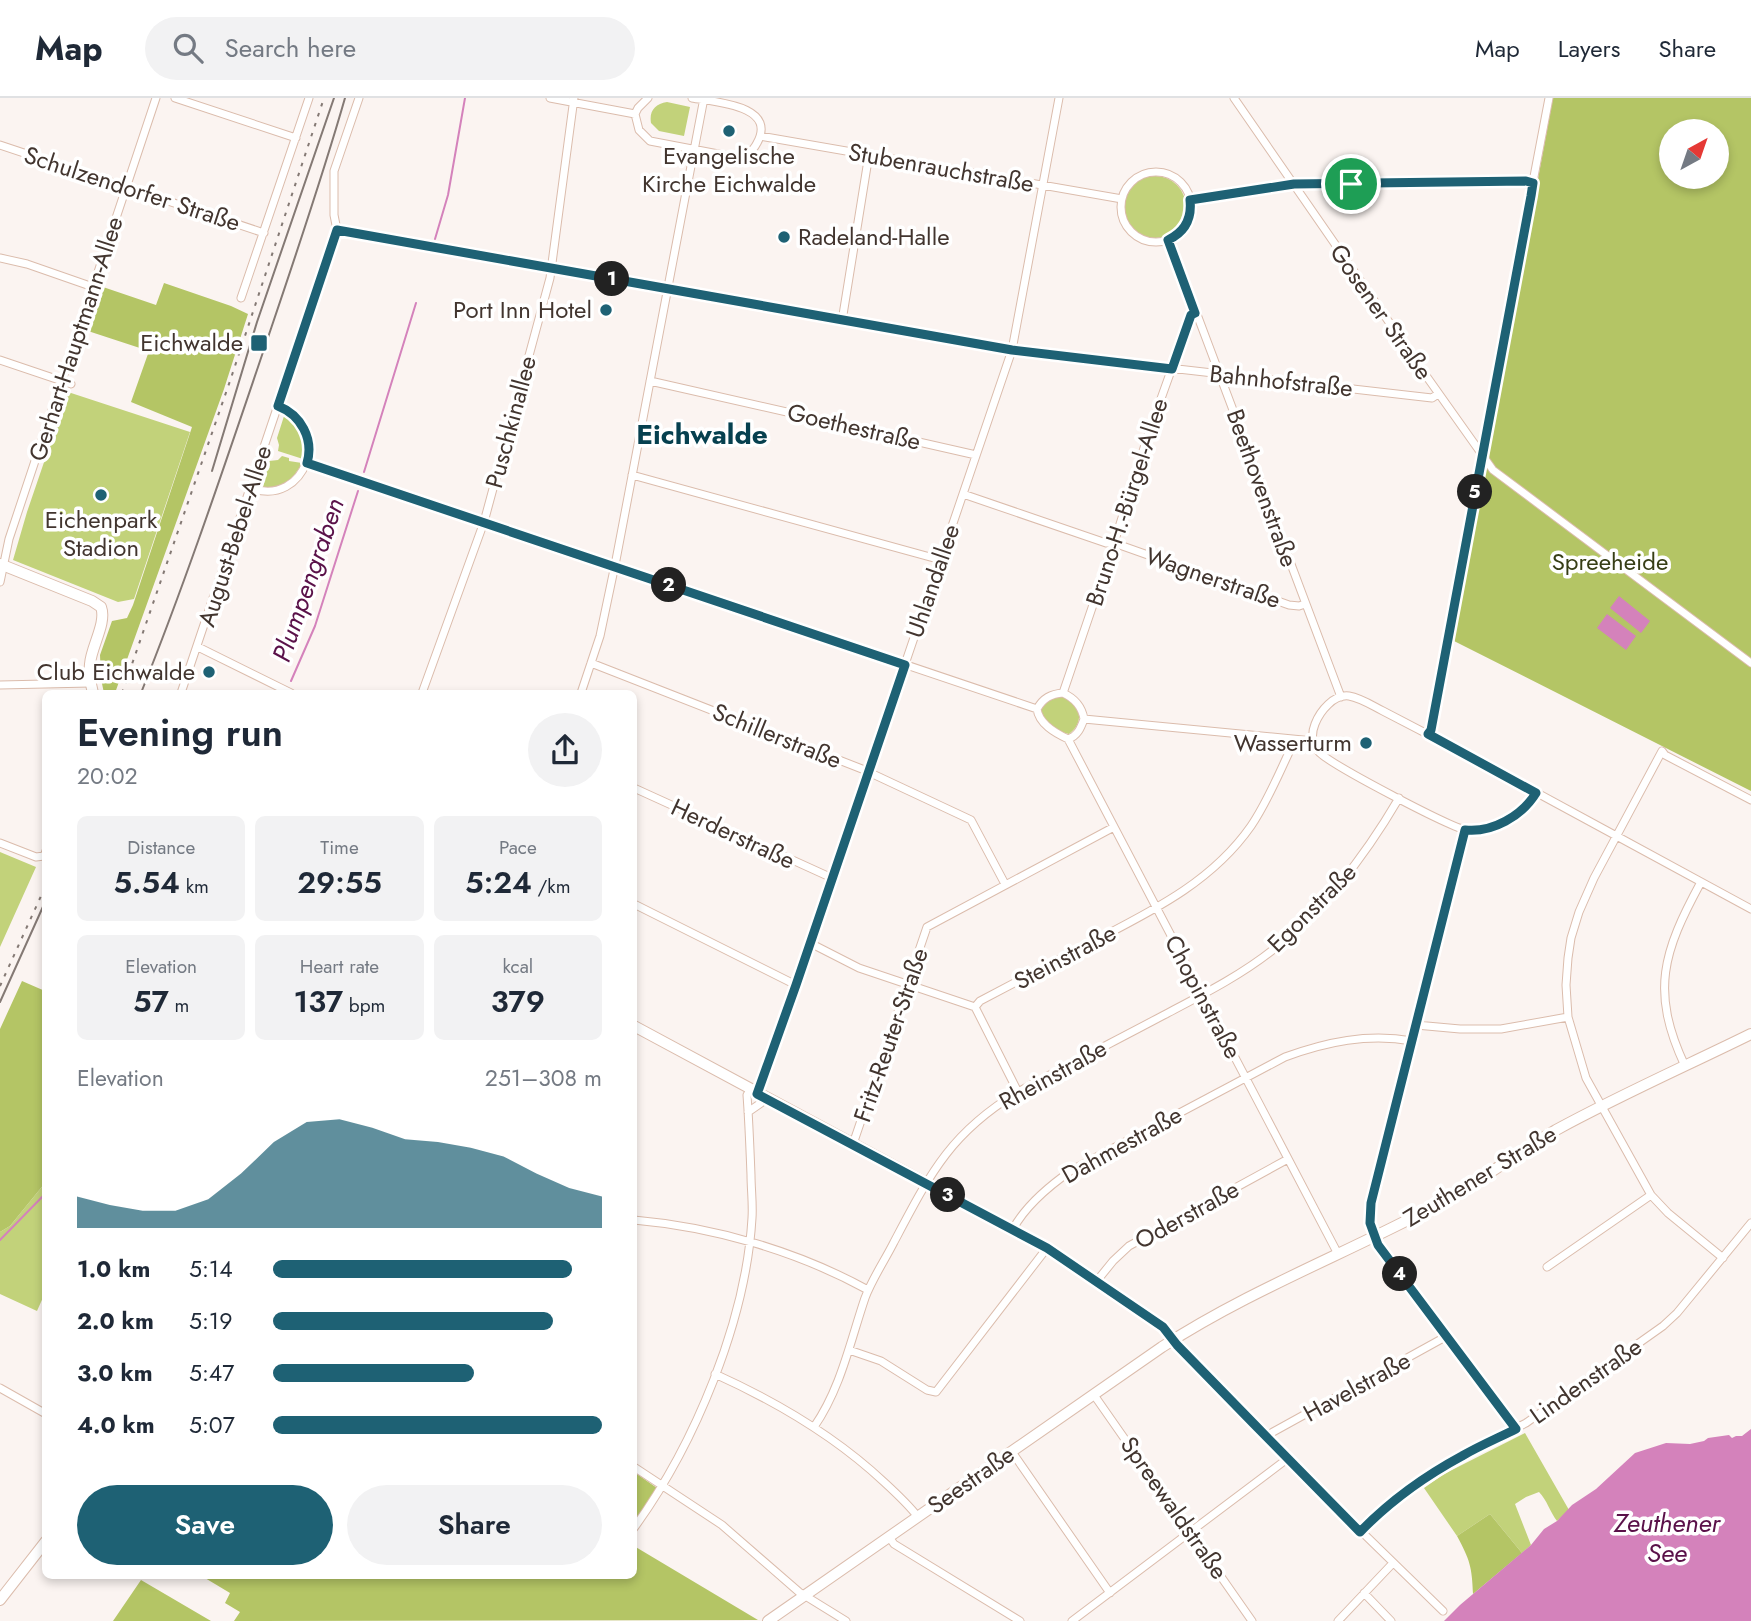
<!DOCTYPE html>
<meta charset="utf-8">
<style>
body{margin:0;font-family:Jost,sans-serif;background:#f2f2f3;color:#1f2937;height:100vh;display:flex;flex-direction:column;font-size:26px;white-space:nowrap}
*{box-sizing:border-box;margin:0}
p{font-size:23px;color:#747a83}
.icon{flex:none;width:38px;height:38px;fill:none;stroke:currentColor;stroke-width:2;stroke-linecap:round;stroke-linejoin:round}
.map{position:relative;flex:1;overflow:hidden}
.panel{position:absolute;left:42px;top:592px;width:595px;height:889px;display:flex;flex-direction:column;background:#fff;border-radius:10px;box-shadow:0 4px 10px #0003}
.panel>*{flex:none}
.needle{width:46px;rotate:40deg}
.fabs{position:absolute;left:1659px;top:21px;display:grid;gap:14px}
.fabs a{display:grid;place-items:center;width:70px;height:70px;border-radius:50%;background:#fff;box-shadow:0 4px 10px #0003;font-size:35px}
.pin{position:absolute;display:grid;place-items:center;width:60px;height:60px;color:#fff;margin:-30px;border:4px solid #fff;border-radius:50%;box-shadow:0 2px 7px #0007}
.km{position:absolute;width:35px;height:35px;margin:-18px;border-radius:50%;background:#222;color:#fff;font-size:19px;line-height:35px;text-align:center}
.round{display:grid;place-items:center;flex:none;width:74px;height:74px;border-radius:37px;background:#f2f2f3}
.overview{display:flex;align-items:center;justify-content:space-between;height:119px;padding:0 35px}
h1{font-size:38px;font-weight:600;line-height:52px}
.stats{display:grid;grid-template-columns:repeat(3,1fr);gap:10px;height:119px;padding:7px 35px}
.stats div{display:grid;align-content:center;border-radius:10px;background:#f2f2f3;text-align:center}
.stats b{font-size:30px;font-weight:600}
.stats small{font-size:19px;font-weight:400}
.stats p{font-size:19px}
.chart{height:196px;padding:14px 35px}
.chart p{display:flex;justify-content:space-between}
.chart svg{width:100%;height:126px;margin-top:7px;fill:#1e6174;opacity:.7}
.primary-button{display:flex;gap:14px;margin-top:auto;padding:14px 35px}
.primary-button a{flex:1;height:80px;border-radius:42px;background:#1e6174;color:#fff;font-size:28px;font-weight:600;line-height:80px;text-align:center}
.primary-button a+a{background:#f2f2f3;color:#1f2937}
ul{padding:0 35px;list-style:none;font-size:23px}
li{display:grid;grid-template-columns:112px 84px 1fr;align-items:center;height:52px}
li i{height:18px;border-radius:9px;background:#1e6174}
header{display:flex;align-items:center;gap:42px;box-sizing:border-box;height:98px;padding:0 35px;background:#fff;border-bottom:2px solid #e0e1e3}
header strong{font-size:33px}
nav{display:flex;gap:38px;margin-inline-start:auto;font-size:24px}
.search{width:490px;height:63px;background:#f2f2f3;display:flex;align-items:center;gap:18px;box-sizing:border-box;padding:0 24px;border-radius:38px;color:#747a83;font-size:26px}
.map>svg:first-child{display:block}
.green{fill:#c2d27a}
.forest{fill:#b4c565;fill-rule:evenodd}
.water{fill:#d482bb}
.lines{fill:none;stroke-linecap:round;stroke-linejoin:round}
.stream{stroke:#d482bb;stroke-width:2}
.street-casing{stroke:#dbbcac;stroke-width:9}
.secondary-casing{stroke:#dbbcac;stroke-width:12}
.street{stroke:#fff;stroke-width:7}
.secondary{stroke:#fff;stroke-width:10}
.tram{stroke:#847974;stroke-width:2}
.rail{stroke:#847974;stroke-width:2;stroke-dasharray:3.5 7;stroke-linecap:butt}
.route-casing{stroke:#fff;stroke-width:14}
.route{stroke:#1e6174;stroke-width:9}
.poi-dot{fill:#1e6174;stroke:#fff;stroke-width:2.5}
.labels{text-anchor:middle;stroke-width:7;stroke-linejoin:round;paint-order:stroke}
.poi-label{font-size:24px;fill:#42352f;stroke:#fff;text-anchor:end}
.street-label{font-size:24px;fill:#42352f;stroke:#fff}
.park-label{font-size:24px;fill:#373e16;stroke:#fff}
.water-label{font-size:26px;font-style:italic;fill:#5a1149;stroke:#fff}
.quarter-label{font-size:28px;font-weight:bold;fill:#06404f;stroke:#fff}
</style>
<header>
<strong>Map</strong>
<div class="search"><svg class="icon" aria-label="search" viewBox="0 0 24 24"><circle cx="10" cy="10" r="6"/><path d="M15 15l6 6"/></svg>Search here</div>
<nav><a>Map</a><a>Layers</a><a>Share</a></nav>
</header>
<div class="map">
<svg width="1751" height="1523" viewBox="0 0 1751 1523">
<rect width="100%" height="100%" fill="#fbf4f1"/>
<path class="green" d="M667,4l23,5 -6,29 -25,-5 -8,-8c-2,-12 4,-19 16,-21z
M1124 109a31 31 0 1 1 62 0a31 31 0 1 1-62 0Z
M68,294l122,40 -56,167 -16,3 -105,-42 14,-48z
M285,315c17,11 22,28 18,46l-25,-8 1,-6 -2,-7z
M282,358l7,2v3l13,2c-10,19 -21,25 -42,25l9,-27 9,-1z
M1059,598c20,4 28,25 10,38 -11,-2 -23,-11 -29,-20 3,-12 8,-14 19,-18z
M0,754l36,15 -36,80z
M45,1085v110l-8,18 -37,-17v-62l10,-6z
M1525,1335l44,77 -12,11c-7,-9 -10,-21 -18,-29l-13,5 -11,7 16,41 -9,8 -32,-39 -33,22 -33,-48 20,-14z"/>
<path class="forest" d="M1553,0h198v693l-299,-151zM1671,33h46v46h-46z
M164,185l67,23 17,8 -24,75 -109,304h-11l-3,-14 -1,-24 12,-34 15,-3 6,-13 59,-178 -61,-25 18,-51 -61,-20 15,-44 53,18z
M22,883l23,10v192l-35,43 -10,6v-203z
M634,1374l23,16 -23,35z
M1490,1416l32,39 -49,41c-1,-27 -3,-34 -16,-58z
M634,1448l124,74 -524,1 6,-9 -15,-9 5,-10 -30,-18h434z
M141,1482l70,41h-98z"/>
<path class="water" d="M1619,498l31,25 -9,12 -31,-25z
M1607,516l29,22 -10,14 -29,-22z
M1751,1331v192h-307l16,-16 71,-60 13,-16 13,-8 15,-16 24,-16 39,-36 31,-10 24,1 14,-3 4,-3 21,-3 3,3 4,-2h6z"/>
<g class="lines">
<path class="stream" d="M435,141l13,-44 17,-97
M364,374l52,-169
M291,583l24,-55 43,-135
M0,1142l46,-47"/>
<g class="street-casing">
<path id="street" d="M175,0l121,40
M550,0l85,16
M648,0l-10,10 -3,6 4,16 11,11 84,16c11,-1 18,-4 23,-14 21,-38 -43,-41 -65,-45
M1234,0l193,279 66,93 258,193
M760,38l362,63
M0,47l264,88
M1121 109a35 35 0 1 1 70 0a35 35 0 1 1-70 0Z
M1190,101l104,-15 239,-2
M337,132l675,120 420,48 6,-4
M1169,142l172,457
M0,160l27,6 66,23
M241,200l68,-200
M842,223l27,-167
M0,262l71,24
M650,283l326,74
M307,365l730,246
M632,377l309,85
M251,390c54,20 84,-61 27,-82
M963,396l143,49h8l175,62 10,1 6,-2
M0,484l9,-43 147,-441
M198,549l93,46
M591,565l271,106 109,51 34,64
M0,587l90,-2
M181,595l156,-463 -3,-15v-44l25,-73
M422,595l62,-171 66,-244 24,-180
M581,595l19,-57 16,-76 88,-462
M1063,595l51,-150 35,-111 42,-117 4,-2
M1063,595c11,5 19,14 21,26 -3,8 -6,17 -16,20 -13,-6 -29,-15 -31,-30 6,-11 14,-15 26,-16z
M1084,621l229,22
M1428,636l3,-4 53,-292 65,-340
M1068,641l270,515
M634,690l198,90
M1536,695c-12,20 -42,38 -66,38 -16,-1 -136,-65 -150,-78 -8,-8 -9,-19 -5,-29 5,-13 19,-30 34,-28 12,2 24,10 34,15 25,13 50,26 75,39 98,53 195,106 293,159
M1465,732l-93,373 -2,20 8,22 138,184
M0,745l36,14 8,-1 2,-5
M634,806l162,81
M810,845l49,25 116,39
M975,909l5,-6c38,-20 76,-40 114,-60 58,-30 118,-59 157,-115 17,-25 28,-53 41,-80v-6
M975,909l43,85
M1416,927l44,4h41l67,-12
M1685,968c-35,-75 -22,-114 16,-184
M757,996l53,-151 202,-593 47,-252
M748,1014l13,-9 4,-6
M853,1046l74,-217 187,-100
M634,1122c80,7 163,31 234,70
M1013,1131c13,-24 36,-43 59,-59l213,-113c41,-15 83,-24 127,-16
M1723,1160l-55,-45 -17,-18 -65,-117 -18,-61 -2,-32 2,-27 3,-20 8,-26 15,-34 68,-127 3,4 86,45
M1547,1169l104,-72
M1096,1184l17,-21 16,-15 159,-87
M1174,1242l3,5 110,114 156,152
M849,1252l32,11 46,29 9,2 111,-144
M715,1276c62,28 120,62 169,108 12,11 24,22 34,35
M0,1290l46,26
M1094,1297l158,226
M814,1329c27,-39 36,-85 51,-129 7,-19 20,-38 29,-56 36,-68 56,-109 124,-150 48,-26 97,-51 146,-77 38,-20 76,-39 110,-66 52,-41 91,-93 125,-151
M1266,1340l7,-6 174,-96
M1012,1354l98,141
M634,1369l88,58 77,67 47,29
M634,1430c61,-84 112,-207 118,-310 1,-14 -1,-29 -1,-43 -1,-26 -2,-53 -4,-80l3,-5
M1360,1434l29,-28 46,-32 28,-17 63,-32 137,-97 14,-13 74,-90
M889,1439l5,7 126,77
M1364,1495l27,28
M1072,1523l215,-162
M1338,1523l55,-58"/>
</g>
<g class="secondary-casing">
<path id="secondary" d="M0,466l92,37 9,6c6,16 -10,40 -11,57 -1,10 0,19 3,29
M634,928l413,222 116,79 11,13
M0,1502l46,-59
M768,1523l394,-274c86,-56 183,-93 273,-141 42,-22 80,-52 121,-76 64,-35 130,-64 195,-96"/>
</g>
<use href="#street" class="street"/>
<use href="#secondary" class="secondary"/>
<path class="tram" d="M212,373l45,-149 77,-224
M141,595c43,-107 80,-217 117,-326 30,-89 61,-178 87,-269
M0,904l46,-102"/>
<path class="rail" d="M122,595l108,-312 94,-283
M0,888l46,-101"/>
</g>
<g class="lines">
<g class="route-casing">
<path id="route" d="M1526,83l7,2 -2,13 -100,534 -3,4 108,59c-14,23 -44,40 -71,37l-94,373 -1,20 8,22 138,184c-18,9 -37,17 -54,27 -37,20 -72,45 -102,76l-106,-108 -77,-79 -14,-18 -116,-79 -290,-154 39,-109 109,-320 -598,-202c7,-24 -6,-48 -29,-57l59,-176 675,120 160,19 19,-54 4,-2 -27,-73c17,-8 24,-22 22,-40l104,-16z"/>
</g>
<use href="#route" class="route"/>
</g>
<g class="poi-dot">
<circle cx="729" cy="33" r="7"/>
<circle cx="784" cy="139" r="7"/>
<circle cx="606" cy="212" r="7"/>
<rect x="250" y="236" width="18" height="18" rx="3.5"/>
<circle cx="101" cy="397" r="7"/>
<circle cx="209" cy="574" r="7"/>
<circle cx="1366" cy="645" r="7"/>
</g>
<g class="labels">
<g class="poi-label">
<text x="729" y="66" text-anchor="middle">Evangelische<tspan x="729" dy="28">Kirche Eichwalde</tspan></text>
<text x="798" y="147" text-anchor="start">Radeland-Halle</text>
<text x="592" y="220">Port Inn Hotel</text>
<text x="243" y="253">Eichwalde</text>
<text x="101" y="430" text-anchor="middle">Eichenpark<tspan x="101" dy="28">Stadion</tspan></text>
<text x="195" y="582">Club Eichwalde</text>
<text x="1352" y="653">Wasserturm</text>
</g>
<g class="street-label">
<text transform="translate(941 70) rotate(10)" y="8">Stubenrauchstraße</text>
<text transform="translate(132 91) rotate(18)" y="8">Schulzendorfer Straße</text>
<text transform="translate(1381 214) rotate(55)" y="8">Gosener Straße</text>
<text transform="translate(76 241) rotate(-72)" y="8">Gerhart-Hauptmann-Allee</text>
<text transform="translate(1281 283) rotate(6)" y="8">Bahnhofstraße</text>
<text transform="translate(511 324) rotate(-75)" y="8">Puschkinallee</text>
<text transform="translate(854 329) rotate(13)" y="8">Goethestraße</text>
<text transform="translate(1262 390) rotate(70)" y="8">Beethovenstraße</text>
<text transform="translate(1127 404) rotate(-72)" y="8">Bruno-H.-Bürgel-Allee</text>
<text transform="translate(235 438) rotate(-72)" y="8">August-Bebel-Allee</text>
<text transform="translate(1213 480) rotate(19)" y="8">Wagnerstraße</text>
<text transform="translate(933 483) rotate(-71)" y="8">Uhlandallee</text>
<text transform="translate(777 638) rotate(22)" y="8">Schillerstraße</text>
<text transform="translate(733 736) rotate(25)" y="8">Herderstraße</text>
<text transform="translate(1312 810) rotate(-45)" y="8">Egonstraße</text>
<text transform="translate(1065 859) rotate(-28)" y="8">Steinstraße</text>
<text transform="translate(1203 899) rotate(62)" y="8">Chopinstraße</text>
<text transform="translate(891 937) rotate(-71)" y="8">Fritz-Reuter-Straße</text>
<text transform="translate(1053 977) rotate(-29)" y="8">Rheinstraße</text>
<text transform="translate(1122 1047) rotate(-29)" y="8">Dahmestraße</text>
<text transform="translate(1480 1078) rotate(-31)" y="8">Zeuthener Straße</text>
<text transform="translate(1187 1117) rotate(-29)" y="8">Oderstraße</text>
<text transform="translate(1586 1283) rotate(-35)" y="8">Lindenstraße</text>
<text transform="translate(1357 1289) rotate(-29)" y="8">Havelstraße</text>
<text transform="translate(971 1382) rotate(-35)" y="8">Seestraße</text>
<text transform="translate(1174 1410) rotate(55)" y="8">Spreewaldstraße</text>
</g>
<g class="park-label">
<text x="1610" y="472">Spreeheide</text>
</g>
<g class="water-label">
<text transform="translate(308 482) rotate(-71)" y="9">Plumpengraben</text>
<text x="1667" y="1434">Zeuthener<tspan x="1667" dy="30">See</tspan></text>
</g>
<g class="quarter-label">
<text x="702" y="346">Eichwalde</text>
</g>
</g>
</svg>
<div class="fabs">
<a><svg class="needle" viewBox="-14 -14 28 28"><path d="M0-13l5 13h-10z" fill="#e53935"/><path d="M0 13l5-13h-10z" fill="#747a83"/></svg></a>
</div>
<div class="pin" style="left:1351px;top:86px;background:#1e9e55"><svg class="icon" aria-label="arrive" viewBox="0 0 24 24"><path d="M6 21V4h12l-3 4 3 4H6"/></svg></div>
<b class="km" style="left:612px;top:181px">1</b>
<b class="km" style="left:669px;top:487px">2</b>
<b class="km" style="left:948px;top:1097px">3</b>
<b class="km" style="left:1400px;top:1176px">4</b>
<b class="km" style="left:1475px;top:394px">5</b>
<section class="panel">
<div class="overview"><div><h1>Evening run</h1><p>20:02</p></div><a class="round"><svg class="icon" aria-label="share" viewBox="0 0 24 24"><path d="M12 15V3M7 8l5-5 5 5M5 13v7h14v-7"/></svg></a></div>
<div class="stats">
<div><p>Distance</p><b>5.54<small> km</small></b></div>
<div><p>Time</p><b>29:55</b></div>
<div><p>Pace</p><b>5:24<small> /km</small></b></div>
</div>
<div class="stats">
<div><p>Elevation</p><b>57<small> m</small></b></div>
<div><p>Heart rate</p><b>137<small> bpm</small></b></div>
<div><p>kcal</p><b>379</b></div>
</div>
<div class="chart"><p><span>Elevation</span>251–308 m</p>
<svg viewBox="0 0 160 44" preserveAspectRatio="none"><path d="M0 44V33L10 36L20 38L30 38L40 34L50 25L60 14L70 7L80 6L90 9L100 13L110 14L120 16L130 19L140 25L150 30L160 33V44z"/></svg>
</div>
<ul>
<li><b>1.0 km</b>5:14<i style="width:91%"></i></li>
<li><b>2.0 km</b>5:19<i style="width:85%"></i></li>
<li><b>3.0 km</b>5:47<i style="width:61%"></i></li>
<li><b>4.0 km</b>5:07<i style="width:100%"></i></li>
</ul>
<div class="primary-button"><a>Save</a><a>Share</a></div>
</section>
</div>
